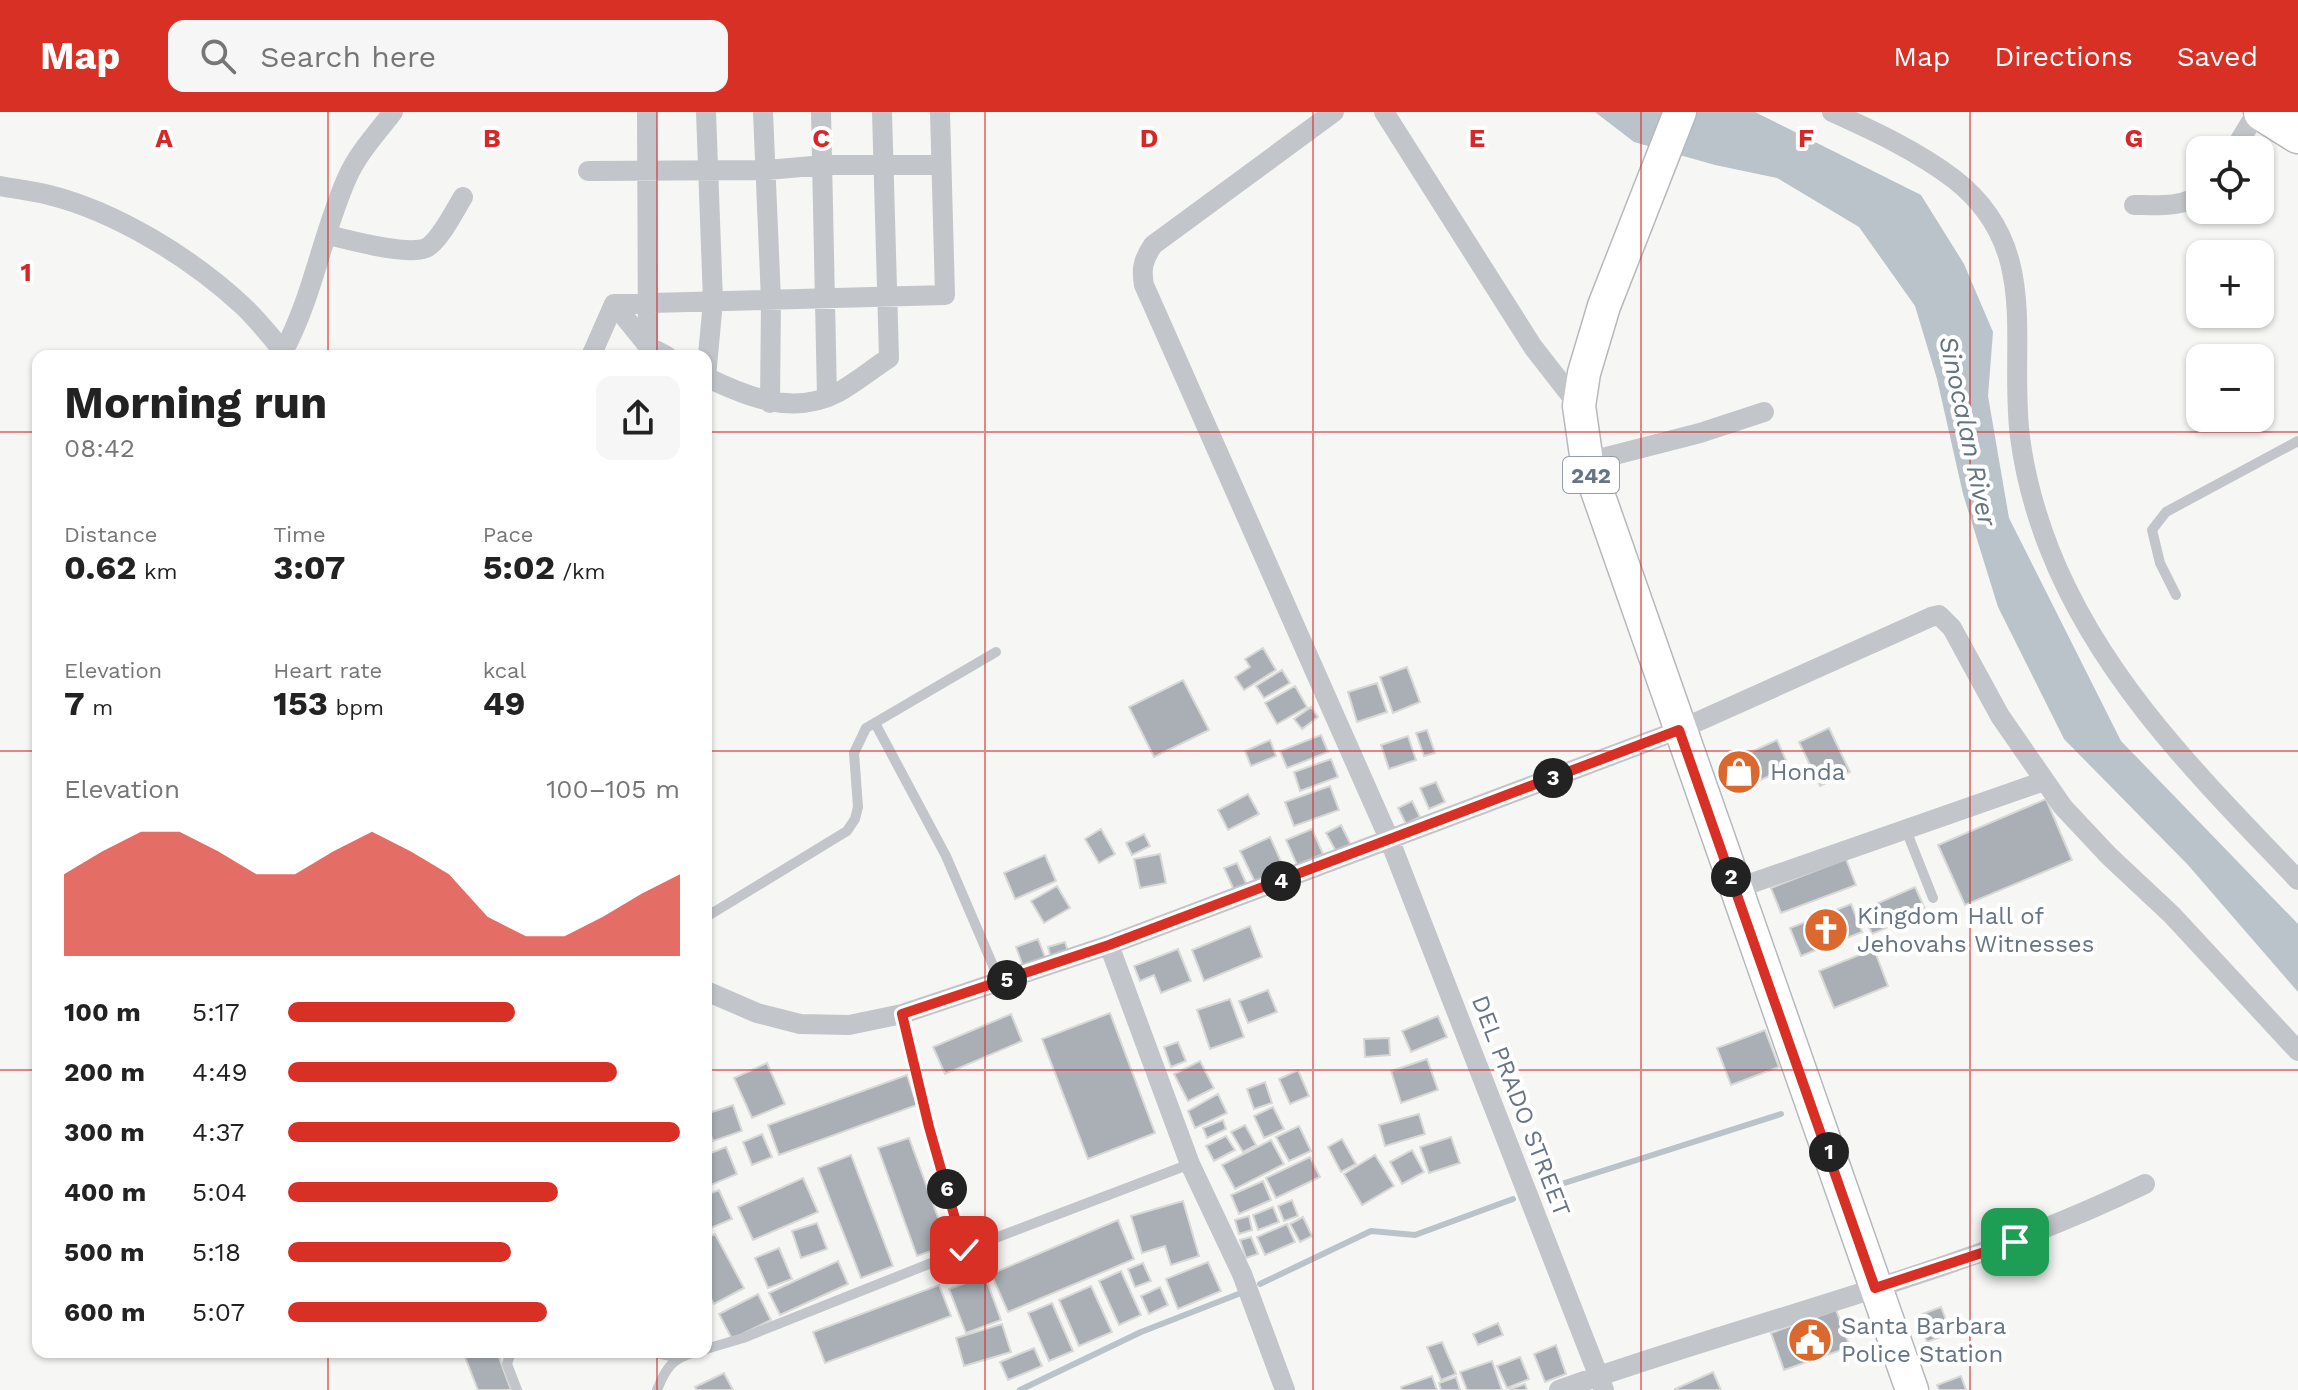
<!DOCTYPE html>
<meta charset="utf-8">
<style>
body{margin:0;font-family:"Work Sans",sans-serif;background:#f6f6f6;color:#222;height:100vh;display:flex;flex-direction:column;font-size:30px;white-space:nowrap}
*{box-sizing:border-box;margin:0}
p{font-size:26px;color:#767676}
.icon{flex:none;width:44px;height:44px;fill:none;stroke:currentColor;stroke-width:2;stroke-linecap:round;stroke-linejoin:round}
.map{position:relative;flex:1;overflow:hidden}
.sheet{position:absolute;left:32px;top:238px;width:680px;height:1008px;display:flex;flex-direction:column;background:#fff;border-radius:16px;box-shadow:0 2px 6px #0004}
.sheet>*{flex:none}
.fabs{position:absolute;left:2186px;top:24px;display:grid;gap:16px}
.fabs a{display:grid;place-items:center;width:88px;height:88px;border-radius:16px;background:#fff;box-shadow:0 2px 6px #0004;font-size:40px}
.pin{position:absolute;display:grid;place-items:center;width:68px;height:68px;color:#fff;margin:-34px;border-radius:16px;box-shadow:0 4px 12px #0006}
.km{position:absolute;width:40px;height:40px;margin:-20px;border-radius:50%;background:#222;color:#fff;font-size:22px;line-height:40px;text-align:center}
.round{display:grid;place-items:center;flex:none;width:84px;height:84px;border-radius:16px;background:#f6f6f6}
.head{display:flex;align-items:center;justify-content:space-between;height:136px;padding:0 32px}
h1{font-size:44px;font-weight:700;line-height:60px}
.metrics{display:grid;grid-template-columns:repeat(3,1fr);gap:12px;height:136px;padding:8px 32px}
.metrics div{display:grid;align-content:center}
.metrics b{font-size:34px;font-weight:700}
.metrics small{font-size:22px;font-weight:400}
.metrics p{font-size:22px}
.chart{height:224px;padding:16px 32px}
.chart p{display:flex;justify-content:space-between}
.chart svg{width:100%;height:144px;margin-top:8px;fill:#d93025;opacity:.7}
ul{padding:0 32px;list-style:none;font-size:26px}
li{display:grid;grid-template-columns:128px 96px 1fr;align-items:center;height:60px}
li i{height:20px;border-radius:10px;background:#d93025}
header{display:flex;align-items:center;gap:48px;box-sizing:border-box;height:112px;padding:0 40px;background:#d93025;color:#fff}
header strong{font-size:38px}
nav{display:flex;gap:44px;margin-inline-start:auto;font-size:28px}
.search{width:560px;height:72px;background:#f6f6f6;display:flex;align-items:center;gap:20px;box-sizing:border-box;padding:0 28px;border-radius:16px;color:#767676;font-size:30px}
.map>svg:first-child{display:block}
.water{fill:#bac3c9}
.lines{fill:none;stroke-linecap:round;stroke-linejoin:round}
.stream{stroke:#bac3c9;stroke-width:6}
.building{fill:#a9afb5;stroke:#d8d8d6;stroke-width:2}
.primary-casing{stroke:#b5b9bd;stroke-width:35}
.highway-casing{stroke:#b5b8bb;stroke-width:41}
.lane{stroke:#c2c5c9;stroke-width:10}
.street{stroke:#c2c5c9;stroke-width:20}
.primary{stroke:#fff;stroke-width:32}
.highway{stroke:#fff;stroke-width:38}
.route-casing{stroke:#fff;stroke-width:16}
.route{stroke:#d93025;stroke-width:10}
.grid{fill:none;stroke:#d62828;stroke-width:2;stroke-opacity:0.55}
.labels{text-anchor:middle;stroke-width:8;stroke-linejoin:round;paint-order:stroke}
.shield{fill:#fff;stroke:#959ea8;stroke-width:2}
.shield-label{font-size:22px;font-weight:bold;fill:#677483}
.poi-label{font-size:24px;fill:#677483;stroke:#fff;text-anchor:start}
.street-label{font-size:24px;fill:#677483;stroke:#fff}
.water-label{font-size:26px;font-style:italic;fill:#63747f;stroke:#fff}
.grid-label{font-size:26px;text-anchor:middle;font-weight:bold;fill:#d62828;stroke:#fff;stroke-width:8;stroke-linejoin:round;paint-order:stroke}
</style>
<header>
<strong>Map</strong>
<div class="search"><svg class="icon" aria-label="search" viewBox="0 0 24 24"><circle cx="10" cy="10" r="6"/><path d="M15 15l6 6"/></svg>Search here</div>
<nav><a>Map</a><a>Directions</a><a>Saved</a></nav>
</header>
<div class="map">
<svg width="2298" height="1278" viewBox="0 0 2298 1278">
<rect width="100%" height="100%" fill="#f6f7f4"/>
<path class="water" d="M1595,0h160l166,83 43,69 29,68 -5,64 21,122 112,223 177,183v68l-110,-127 -124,-126 -66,-132 -35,-113 -26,-115 -22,-73 -56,-79 -82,-49 -62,-13 -81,-23z"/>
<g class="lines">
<path class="stream" d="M1552,1075l229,-73
M1260,1172l111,-53 44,4 98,-36
M1020,1278l121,-58 100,-39"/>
</g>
<path class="building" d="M1263,536l13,22 -32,20 -9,-13 15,-10 -5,-8z
M1407,555l13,35 -27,11 -13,-36z
M1282,558l8,13 -26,15 -8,-12z
M1183,568l26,50 -55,27 -25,-50z
M1377,571l10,29 -30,10 -9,-30z
M1295,574l12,21 -30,17 -12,-21z
M1311,595l7,10 -16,12 -8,-10z
M1829,616l21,44 -30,14 -21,-44z
M1427,618l8,23 -11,3 -8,-23z
M1321,623l7,17 -41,16 -7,-17z
M1408,624l8,24 -27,9 -8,-24z
M1270,628l6,16 -25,10 -6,-15z
M1777,628l12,27 -48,22 -12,-27z
M1331,647l7,18 -38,14 -6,-19z
M1436,670l9,20 -16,7 -9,-21z
M1330,674l9,24 -45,16 -9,-24z
M1248,682l11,20 -31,16 -10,-20z
M2046,687l26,61 -107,45 -27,-60z
M1412,689l8,16 -14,7 -8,-16z
M1341,713l11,22 -14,8 -12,-22z
M1101,717l14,25 -16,9 -14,-24z
M1312,717l11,25 -26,11 -11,-25z
M1144,722l6,12 -18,9 -6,-12z
M1270,725l14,31 -29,14 -15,-31z
M1160,742l6,29 -26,5 -6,-29z
M1045,743l11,26 -41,18 -11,-26z
M1846,747l10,26 -75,28 -10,-25z
M1237,751l10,22 -13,5 -10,-22z
M1057,774l13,22 -26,15 -13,-22z
M1915,775l11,24 -54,23 -10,-24z
M1851,792l11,28 -61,24 -11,-28z
M1250,814l12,31 -58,24 -12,-31z
M1038,827l9,23 -23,7 -8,-22z
M1065,830l5,15 -18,5 -4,-15z
M1178,837l13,32 -30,12 -7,-18 -14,6 -6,-15z
M1874,837l14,37 -54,22 -15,-37z
M1268,878l9,22 -29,11 -9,-22z
M1230,887l14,38 -34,12 -13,-39z
M1110,901l45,120 -67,26 -46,-120z
M1011,902l11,27 -77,33 -12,-27z
M1438,904l9,21 -36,15 -9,-21z
M1765,918l14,37 -48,18 -14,-37z
M1389,926l1,17 -25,2 -1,-18z
M1178,930l8,19 -15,6 -7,-20z
M1427,947l11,31 -37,13 -10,-32z
M1200,949l14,27 -26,13 -14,-27z
M767,951l18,41 -33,14 -18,-40z
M1298,958l11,26 -19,8 -11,-25z
M907,963l10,30 -138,50 -11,-30z
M1265,970l7,21 -18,6 -7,-20z
M1218,982l9,19 -32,15 -7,-17z
M733,993l9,26 -29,10 -7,-18v-9z
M1273,995l11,22 -20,9 -10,-22z
M1419,1002l6,20 -40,12 -6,-21z
M1223,1008l3,9 -19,9 -4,-10z
M1245,1013l11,20 -13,7 -12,-20z
M1299,1014l12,25 -22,10 -13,-24z
M762,1022l10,23 -20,8 -9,-23z
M1226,1024l9,14 -21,11 -8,-15z
M1451,1025l9,26 -31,10 -9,-26z
M909,1026l39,107 -31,11 -39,-108z
M1342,1027l14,25 -15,8 -13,-25z
M1271,1028l13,24 -49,25 -13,-24z
M726,1035l11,27 -31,13v-32z
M1412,1038l12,22 -22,12 -12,-22z
M851,1043l42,111 -32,12 -43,-110z
M1375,1043l19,31 -32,19 -18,-31z
M1310,1045l10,20 -44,21 -10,-20z
M803,1066l15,34 -65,28 -15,-33z
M1263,1069l8,19 -32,14 -8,-19z
M719,1078l13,29 -26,11v-35z
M1292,1088l6,16 -14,5 -6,-15z
M1183,1089l16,55 -28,9 -6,-19 -23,7 -11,-37z
M1273,1095l6,15 -21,8 -5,-15z
M1249,1104l3,14 -13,4 -4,-14z
M1303,1105l9,19 -12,6 -10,-18z
M1118,1108l16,39 -126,53 -17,-38z
M817,1111l10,26 -26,9 -9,-27z
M1287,1112l8,18 -30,13 -8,-18z
M715,1122l29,54 -30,16 -8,-14v-51z
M1251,1125l7,17 -12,4 -6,-18z
M779,1136l13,31 -24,9 -13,-30z
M838,1149l10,23 -68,31 -11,-22z
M1208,1150l13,29 -43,18 -12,-30z
M1143,1151l8,18 -16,6 -7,-18z
M1121,1159l20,44 -22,10 -20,-44z
M985,1164l16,44 -35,13 -17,-44z
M939,1173l12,31 -126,47 -12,-31z
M1091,1174l21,46 -33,14 -20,-46z
M1160,1175l8,18 -19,9 -8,-18z
M758,1182l13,26 -39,19 -13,-25z
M1052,1191l21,48 -24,10 -21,-48z
M1941,1195l10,26 -24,9 -10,-26z
M1836,1198l14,37 -66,23 -13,-37z
M1498,1211l5,12 -25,10 -5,-11z
M1002,1212l9,28 -47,14 -8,-28z
M1442,1230l14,32 -15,6 -14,-33z
M1556,1233l10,29 -21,8 -11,-28z
M1034,1236l8,18 -34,14 -8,-18z
M463,1240h34l14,38h-33z
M1520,1245l9,22 -22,9 -10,-22z
M1492,1249l10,29h-35l-7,-18z
M1713,1260l8,18h-46v-1z
M724,1261l9,17h-36l-2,-3z
M1432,1264l5,14h-35l-1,-3z
M1961,1264l5,14h-27l-2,-5z
M1456,1265l4,13h-19l-2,-7z
M1525,1272l2,6h-16l-1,-1z"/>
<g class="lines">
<g class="primary-casing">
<path id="primary" d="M1680,0l-76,194 -20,67 -5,33 8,56 325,928"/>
</g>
<g class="highway-casing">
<path id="highway" d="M2263,0l35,22"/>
</g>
<path class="lane" d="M2176,483l-16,-32 -8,-33 14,-18 132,-71
M875,611l71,133 54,126
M1906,718l27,68
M706,805l141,-86 8,-12 3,-12 -4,-54 12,-25 130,-76
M902,902l27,113 35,123 226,-86
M706,1237l37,-11 221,-88
M511,1240l-4,12 10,26
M650,1240l27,5
M657,1278c9,-23 16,-32 39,-38"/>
<path class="street" d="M647,0l1,234
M706,0l7,189 -7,76
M763,0l8,188 -1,103
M821,0l6,285
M1334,0l-181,133c-10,15 -12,24 -9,40l246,556 214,549
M1384,0l149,235 46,59
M1832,0c42,19 85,39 122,67 89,69 54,163 66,258 5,39 15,75 29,111 52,133 153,231 249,332
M2234,38l23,-38
M588,59l179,-1 57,-5h117
M0,74c16,3 33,5 49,9 68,17 142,63 193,110 16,15 31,34 45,51
M2134,93c19,0 53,3 66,-12
M328,123c22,5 78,21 98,13 13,-6 29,-38 37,-51
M614,192l331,-9 -5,-183
M614,192l34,42 19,10
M283,240c30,-55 39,-118 64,-174 11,-25 30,-45 46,-66
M591,244l23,-52
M706,265c41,20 87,39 131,16 18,-10 35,-24 52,-35l-7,-246
M1587,350l113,-29 64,-21
M1735,777l309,-108
M1109,833l81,219 52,110 43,116
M706,879l51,22 43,11 49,1 53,-11 207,-69 570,-215 252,-113 8,-2 13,13 48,88 63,91 46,49 63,59 126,136
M1559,1278c195,-70 399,-115 586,-206"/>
<use href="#primary" class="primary"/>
<use href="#highway" class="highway"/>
</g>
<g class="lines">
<g class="route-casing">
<path id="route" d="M964,1138l-35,-123 -27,-113 207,-69 570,-215 196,558 140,-46"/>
</g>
<use href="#route" class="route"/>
</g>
<path class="grid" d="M328,0v244M657,0v244M985,0v1278M1313,0v1278M1641,0v1278M1970,0v1278M0,320h38M706,320h1592M0,639h38M706,639h1592M0,958h38M706,958h1592M328,1240v38M657,1240v38"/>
<defs>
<g id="shop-disc" transform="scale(2.3)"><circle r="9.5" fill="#db692f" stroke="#fff"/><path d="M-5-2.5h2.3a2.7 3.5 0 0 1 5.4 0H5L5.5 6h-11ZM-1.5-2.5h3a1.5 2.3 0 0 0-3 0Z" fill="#fff"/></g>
<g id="church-disc" transform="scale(2.3)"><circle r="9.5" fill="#db692f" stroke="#fff"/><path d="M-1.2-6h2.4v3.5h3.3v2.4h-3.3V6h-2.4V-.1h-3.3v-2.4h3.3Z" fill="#fff"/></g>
<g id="civic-disc" transform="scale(2.3)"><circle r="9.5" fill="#db692f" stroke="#fff"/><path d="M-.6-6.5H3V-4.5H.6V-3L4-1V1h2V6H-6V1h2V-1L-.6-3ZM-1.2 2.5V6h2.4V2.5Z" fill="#fff"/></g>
</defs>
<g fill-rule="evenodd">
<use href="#shop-disc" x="1739" y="660"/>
<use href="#church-disc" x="1826" y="818"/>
<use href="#civic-disc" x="1810" y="1228"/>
</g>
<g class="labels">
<rect class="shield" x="1563" y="345" width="56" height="36" rx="6"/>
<g class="shield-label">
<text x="1591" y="371">242</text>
</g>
<g class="poi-label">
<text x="1770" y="668">Honda</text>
<text x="1857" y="812">Kingdom Hall of<tspan x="1857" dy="28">Jehovahs Witnesses</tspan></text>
<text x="1841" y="1222">Santa Barbara<tspan x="1841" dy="28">Police Station</tspan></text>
</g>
<g class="street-label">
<text transform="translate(1521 994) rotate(69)" y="8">DEL PRADO STREET</text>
</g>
<g class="water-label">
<text transform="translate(1968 319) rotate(78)" y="9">Sinocalan River</text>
</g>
</g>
<g class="grid-label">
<text x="164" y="35">A</text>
<text x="492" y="35">B</text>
<text x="821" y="35">C</text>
<text x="1149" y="35">D</text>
<text x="1477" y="35">E</text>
<text x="1806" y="35">F</text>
<text x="2134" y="35">G</text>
<text x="26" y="169">1</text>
</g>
</svg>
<div class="fabs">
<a><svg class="icon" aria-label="locate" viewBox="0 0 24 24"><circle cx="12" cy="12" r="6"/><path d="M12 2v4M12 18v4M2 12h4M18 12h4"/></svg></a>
<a>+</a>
<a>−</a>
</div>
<div class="pin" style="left:2015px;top:1130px;background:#1e9e55"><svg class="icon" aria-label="arrive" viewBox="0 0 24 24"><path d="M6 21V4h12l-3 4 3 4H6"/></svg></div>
<div class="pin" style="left:964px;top:1138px;background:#d93025"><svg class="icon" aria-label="check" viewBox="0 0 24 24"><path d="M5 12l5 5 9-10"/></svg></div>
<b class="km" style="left:1829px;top:1040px">1</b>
<b class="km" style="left:1731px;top:765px">2</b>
<b class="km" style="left:1553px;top:666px">3</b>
<b class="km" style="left:1281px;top:769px">4</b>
<b class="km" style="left:1007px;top:868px">5</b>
<b class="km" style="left:947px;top:1077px">6</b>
<section class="sheet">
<div class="head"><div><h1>Morning run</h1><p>08:42</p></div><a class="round"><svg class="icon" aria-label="share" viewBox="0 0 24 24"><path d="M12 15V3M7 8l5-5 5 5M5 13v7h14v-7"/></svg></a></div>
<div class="metrics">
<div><p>Distance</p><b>0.62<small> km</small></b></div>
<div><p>Time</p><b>3:07</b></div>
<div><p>Pace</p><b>5:02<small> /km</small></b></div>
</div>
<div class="metrics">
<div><p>Elevation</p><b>7<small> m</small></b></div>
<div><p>Heart rate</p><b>153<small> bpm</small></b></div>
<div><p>kcal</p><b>49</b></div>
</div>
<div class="chart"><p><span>Elevation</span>100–105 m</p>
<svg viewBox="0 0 160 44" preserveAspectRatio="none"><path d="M0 44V19L10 12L20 6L30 6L40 12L50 19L60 19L70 12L80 6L90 12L100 19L110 32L120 38L130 38L140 32L150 25L160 19V44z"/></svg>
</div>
<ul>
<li><b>100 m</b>5:17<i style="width:58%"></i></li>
<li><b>200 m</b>4:49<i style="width:84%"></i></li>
<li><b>300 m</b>4:37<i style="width:100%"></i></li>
<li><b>400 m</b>5:04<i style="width:69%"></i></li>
<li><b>500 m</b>5:18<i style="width:57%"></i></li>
<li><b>600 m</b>5:07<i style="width:66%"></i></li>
</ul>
</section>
</div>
